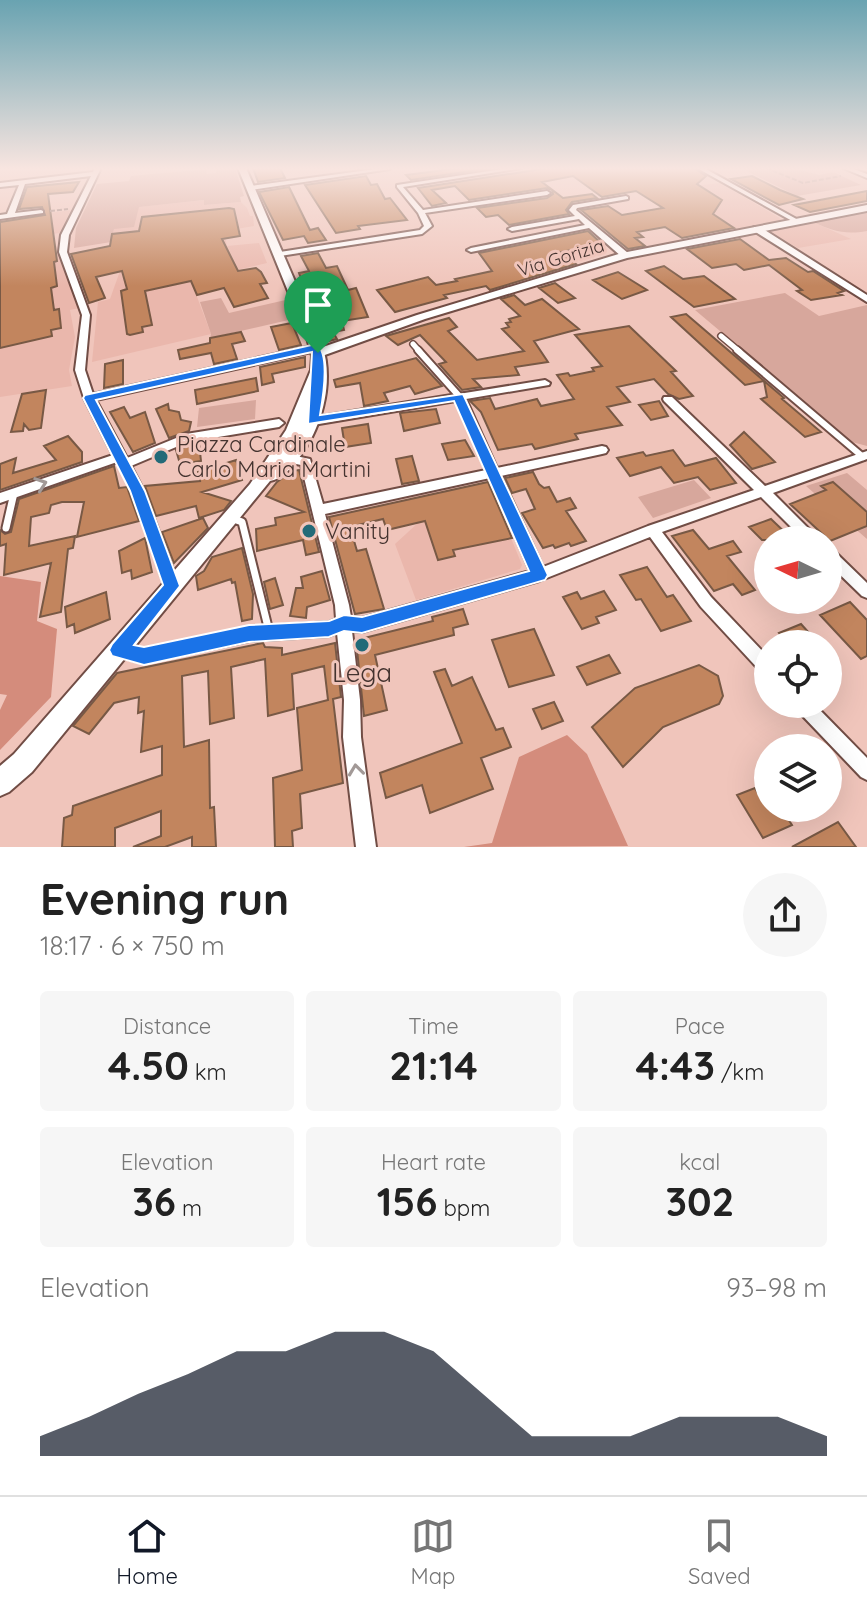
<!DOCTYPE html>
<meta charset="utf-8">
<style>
body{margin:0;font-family:Quicksand,sans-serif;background:#f6f6f6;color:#222;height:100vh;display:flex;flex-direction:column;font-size:30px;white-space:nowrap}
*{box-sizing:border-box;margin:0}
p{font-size:26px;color:#767676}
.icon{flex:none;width:44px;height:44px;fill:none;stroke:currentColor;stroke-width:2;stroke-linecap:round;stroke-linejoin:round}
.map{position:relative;height:847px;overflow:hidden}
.drawer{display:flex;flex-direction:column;background:#fff;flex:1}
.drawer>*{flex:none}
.needle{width:52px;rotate:275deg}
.fabs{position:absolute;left:754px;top:526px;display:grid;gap:16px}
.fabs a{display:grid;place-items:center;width:88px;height:88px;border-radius:50%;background:#fff;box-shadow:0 8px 32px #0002;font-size:40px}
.pin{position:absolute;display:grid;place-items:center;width:68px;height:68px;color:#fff;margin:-82px -34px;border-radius:50% 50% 50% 0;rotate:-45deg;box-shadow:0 0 8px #0007}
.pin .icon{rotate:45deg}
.round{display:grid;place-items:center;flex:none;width:84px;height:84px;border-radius:42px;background:#f6f6f6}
.head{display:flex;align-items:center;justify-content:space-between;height:136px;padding:0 40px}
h1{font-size:44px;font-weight:800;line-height:60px}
.figures{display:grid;grid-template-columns:repeat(3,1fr);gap:12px;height:136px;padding:8px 40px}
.figures div{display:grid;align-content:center;border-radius:8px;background:#f6f6f6;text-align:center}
.figures b{font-size:40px;font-weight:800}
.figures small{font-size:22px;font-weight:400}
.figures p{font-size:22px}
.chart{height:224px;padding:16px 40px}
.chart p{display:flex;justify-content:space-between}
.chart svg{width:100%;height:144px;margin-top:8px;fill:#111827;opacity:.7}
.tab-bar{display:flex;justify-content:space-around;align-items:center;height:112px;border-top:2px solid #e0e0e0;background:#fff;font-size:22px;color:#767676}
.tab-bar a{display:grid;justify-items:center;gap:4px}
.tab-bar .active{color:#111827}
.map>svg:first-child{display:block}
.built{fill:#eab7ac}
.green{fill:#d7a79c}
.forest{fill:#d48c7c}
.building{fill:#c2855e;stroke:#785945;stroke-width:2}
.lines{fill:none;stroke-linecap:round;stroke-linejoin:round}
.service-far2-casing{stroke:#714d45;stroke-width:8}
.service-far1-casing{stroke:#714d45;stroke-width:10}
.service-casing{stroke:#714d45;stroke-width:11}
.minor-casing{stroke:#714d45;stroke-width:4}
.tertiary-casing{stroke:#714d45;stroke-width:4}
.secondary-casing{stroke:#714d45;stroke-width:4}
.path{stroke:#9b7d76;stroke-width:2;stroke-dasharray:5 2;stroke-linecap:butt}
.service-far2{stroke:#fff;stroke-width:5}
.service-far1{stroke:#fff;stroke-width:6}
.service{stroke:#fff;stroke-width:7}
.minor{fill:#fff;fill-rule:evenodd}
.tertiary{fill:#fff;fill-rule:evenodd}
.secondary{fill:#fff;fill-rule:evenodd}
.oneway{stroke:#a29997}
.route{fill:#1a73e8;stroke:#fff;stroke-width:2;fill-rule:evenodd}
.poi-dot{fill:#236a78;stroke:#f0c5bb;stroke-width:3}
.labels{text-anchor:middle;stroke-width:6;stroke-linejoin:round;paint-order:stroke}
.far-street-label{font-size:18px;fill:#44332f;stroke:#f0c5bb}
.poi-label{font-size:22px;fill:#44332f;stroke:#f0c5bb;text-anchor:start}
.near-poi-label{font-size:26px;fill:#44332f;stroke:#f0c5bb}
</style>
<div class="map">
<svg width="867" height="847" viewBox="0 0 867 847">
<rect width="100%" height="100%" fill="#f0c5bb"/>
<path class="built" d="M720,183l58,34 5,4 -66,12 -69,-42z
M205,200v5l36,-3 6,6 3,8h3l1,10 -30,5 3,15 32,-3 8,20 -76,18 20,53 -119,28 6,-60 12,-3 10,-28 -9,-29 3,-13 24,-22z
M72,210l-12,23 -8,1 27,74 -9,2 5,27 -6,33 3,16 -72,11v-178z
M813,222l38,17 -53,9 -30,-17z
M488,482l34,83 -2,4 -104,31 -21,-56 24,-22 -9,-25z"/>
<path class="green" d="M235,168l9,28 -4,1 1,5 -37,3v-5l-65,7 -5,20 -20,2 -3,13 -37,6 2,-20 21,-44 32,-3 2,-5 75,-7 1,5 8,-1 2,-4z
M740,168h53l26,7 14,-3 28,13 -64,11z
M867,211v20c-22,4 -34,0 -54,-9z
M785,293l34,23 48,-11v141l-15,-4 -157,-132z
M221,298l8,15 61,-14 3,20 -83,19 1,-4 -11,-32z
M256,400l-1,19 -58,8 2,-19z
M847,473l20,17v49l-61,-53z
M694,480l17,18 -58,20 -15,-21z"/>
<path class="forest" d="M0,576l41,6 -4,39 20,8 -6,68 -51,53v-40l7,-15 -7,-1z
M567,735l20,19 41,92 -164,1 28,-4 27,-86z"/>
<path class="building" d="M253,168h27l5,10 -27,4z
M459,168h32l-80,12 -5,-5z
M548,168h146l12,8 -9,8 25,16 -9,14 21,14 -52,10 -17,-11 -28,5 6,5 -8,1 10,8 -17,3 -47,-39 27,-4 14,9 41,-7 -27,-17 -34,6 -29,-21 -31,6 21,16 29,-4 5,4 -25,4 -6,8 3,4 -60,11 -11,-10 -12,2 -9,-9 70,-10 6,-4 -1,-4 -5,-2 -78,12 -14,-14 -23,4 14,13 -14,3 -14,-18z
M366,176l5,9 6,-1 8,15 5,-1 17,22 -49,6 2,3 -24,4 -31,-48z
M752,176l28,14 23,9 -24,6 -48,-26z
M79,182l-6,10 -25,2 9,67 -3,1 3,24 -6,2 3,22 5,-1 2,19 -10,2 1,6 -52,12v-126l45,-7 -3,-8 -23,2 8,-22z
M289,187l21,43 8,-2 8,12 -18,3 -4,-7 -21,4 -24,-48z
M867,191v10l-57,11 -16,-7z
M229,208l5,1 6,27 -18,3 16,32 18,-3 5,4 6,11 -7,1 8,14 -34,9 -10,-19 -27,7 -6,-14 -46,10 7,34 -10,2 1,5 -13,3 -3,-1 -6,-43 6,-2 -5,-18 -26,6 9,21 -16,5 -18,-49 39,-8 2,-12 27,-3 3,-14z
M588,231l14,13 -41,8 15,12 -86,26 -4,-4 -42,9 3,3 -52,14 -18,-22 51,-13 8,8 21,-4 -2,-2 37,-8 -13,-18z
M740,239l29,21 17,-2 22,14 5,-1 31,20 -6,2 4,2 -31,5 -14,-9 5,-1 -33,-25 -25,5 -8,-6 -24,4 -25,-19z
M318,253l8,15 11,-2 11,24 8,-2 12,29 -26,4 2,9 -11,2 4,7 -12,3 -12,-28 8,-2 -10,-24 -6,1 -6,-16 10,-2 -8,-15z
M664,266l19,13 21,-3 31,23 -41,8 -48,-36z
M618,272l29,18 -25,9 -29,-19z
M555,283l20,15 -17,5 -19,-15z
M514,295l11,10 17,-6 37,30 -45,12 14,21 -33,5 4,8 -46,4 8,8 -19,3 -23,-26 7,-2 -26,-27 -22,10 -12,-9 63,-18 8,9 -9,4 29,29 47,-9 -22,-22 7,-2 -3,-4 5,-1 -2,-3 11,-3 -19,-17z
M686,314l98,84 -2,1 39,33 -16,5 -44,-38 6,-2 -3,-16 -19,4 -74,-68z
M292,323l9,22 -22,5 -8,-23z
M629,326l47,45 -5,1 22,24 -14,3 -11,-5 -14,-15 -37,8 13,15 -23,5 15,18 -47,9 3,5 -43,10 -3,-5 -34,6 -17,-38 -11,-11 20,-3 5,11 42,-10 4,7 33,-7 -17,-24 11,-2 2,3 24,-5 -2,-3 10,-2 -27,-31z
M241,332l4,9 -13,3 5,15 -23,5 -3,-11 -31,6 -2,-9 32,-7v-5z
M305,357v10l-33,7 2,8 -12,3 -2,-18z
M416,358l26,28 -27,8 -5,-8 -26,7 4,8 -24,5 -4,-23 -24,4 -2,-7z
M123,360v24l-19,4 1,-24z
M256,378l2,13 -61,13 -2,-14z
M46,390l-5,38 -12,2 -5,-6 -1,7 -12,1 11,-38z
M659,401l9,15 -17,4 -12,-15z
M168,404l1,6 10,2 2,8 10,2 -2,9 -20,7 -13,-29z
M124,407l6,11 15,-6 10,31 -22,9 -23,-40z
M436,409l4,14 -36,8 -4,-18z
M368,424l3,19 -26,4 -3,-19z
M744,432l31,30 -23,7 -22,-24z
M68,436l14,16v10l-82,28v-26l16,-6 -3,15 43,-13 -12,-14z
M465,440l9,16 -26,4 -6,-16z
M199,443l2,18 -21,3 -4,-14z
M673,450l12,16 31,-8 20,25 -26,7 -12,-13 -24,6 -13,-16 -31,9 -13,-18 26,-6 3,4z
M412,456l7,25 -17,3 -6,-25z
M236,460l6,20 -40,12 29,9 -7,9 -25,8 -3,-12 -40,10 -11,-30 55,-5 -2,-9z
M114,466l5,22 8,-1 12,34 -62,16 7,-35h-22l-11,3 -2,8 -18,4 -2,29 46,-10 -2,12 -5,1 -7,63 -21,5 11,-54 -47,12 2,-31 -6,2v-16l5,4 6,-2 8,-33z
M299,470l20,82 -13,3 -3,-15 -46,11 -1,-22 20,-4 -1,-7 29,-6 -38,-16 11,-14 15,-11z
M533,472l6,12 5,4 5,-1 8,15 13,-4 6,10 -10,3 20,30 -15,5 -2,-3 -14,5 -2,-3 -10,3 -21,-35 13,-4 -9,-20 -14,4 -7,-15z
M488,482l24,56 -59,12 2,6 -17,4 -13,-39 -38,9 -4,-11 -33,8 7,24 9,-2 18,60 -29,5 -26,-97z
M833,482l34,30v14l-37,15 -40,-37 36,-14 -5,-4z
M203,518l5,10 -34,35 -12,-31z
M771,519l22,21h-31l-13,-13z
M693,530l16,19 24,-8 8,11 -14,4 28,34 -13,5 -9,-11 -19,7 -42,-55z
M145,538l7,34 -20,7 -1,-9 -9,3 -3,-22z
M242,548l11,46 -1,25 -10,2 -7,-39 -3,1 -1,-4 -33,11 -2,-14 8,-5 8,-14z
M647,567l20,30 6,-2 18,26 -30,10 -20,-32 -5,1 -16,-25z
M322,571l8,29 -23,7 -1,11 -16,-2 6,-28h7l-2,-11z
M275,578l8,27 -13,4 -6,-27z
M604,591l12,19 -20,7 3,6 -17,6 -19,-32 14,-5 4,7z
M106,592l4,27 -35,14 -1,-9 -7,3 -2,-20z
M850,602l17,18v36l-6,3 -41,-44z
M463,609l5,15 -15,4 1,7 -79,20 12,55 -23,6 -8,-76 77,-19 -1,-4z
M801,624l18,20h-31l-9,-11z
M534,629l20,46 -45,12 -17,-47z
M263,643l2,4 17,1v7l53,-12 6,54 -8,2 10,84 -43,11 2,34 -10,3 1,16h-18l-2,-69 29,-8 -5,-62 31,-8 -4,-34 -32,8 2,35 -26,7 -3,-57 -34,8 3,51 -24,6 -2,-53 -26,5 2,71 25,-7 1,68 4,-1 2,40h-24v-10l-27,10h-32l28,-11v-25l-46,17v19h-53l2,-29 8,-3 1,-9 89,-31v-29l-21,6 3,-41 -6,2 1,-16 -25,6 -25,31 -16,-8 44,-53z
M609,655l11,18 -33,12 -10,-18z
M699,665l19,11 5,20 -4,8 -56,23 -40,40 -31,-40 43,-39z
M445,669l7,17 20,-9 24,53 7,-2 8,19 -30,11 12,31 -63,24 -8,-28 -36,13 -6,-25 82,-30 -28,-71z
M554,702l9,19 -21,8 -9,-20z
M755,788l7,12 6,-2v10h13l11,17 -29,13 -26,-43z
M838,822l18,25h-64z"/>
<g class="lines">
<g class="service-far2-casing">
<path id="service-far2" d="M721,336l19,16
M413,344l7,8"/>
</g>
<g class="service-far1-casing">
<path id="service-far1" d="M418,350l41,46
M737,350l126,107"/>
</g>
<g class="service-casing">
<path id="service" d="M231,518l11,4 27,109
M6,528l8,-35"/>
</g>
<g class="minor-casing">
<path id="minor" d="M95,168h6l-32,67 -2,17 23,63 -5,55 8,24 223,-49 5,3 -5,3 -220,49 31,58 59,-24 93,-15 5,4 -5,4 -91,15 -57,24 13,25 35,95 -2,4 -5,2 -5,-2 -2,-4 -33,-95 -15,-29 -117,41v-10l113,-38 -29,-57 -9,-28 7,-55 -23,-63 2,-17 30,-59 -66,8 -10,29 26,-3 2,1v2l-43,6v-4l7,-1 12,-29 -19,2v-4l93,-11z
M383,168l7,1 -140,21 -3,-2 3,-2z
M509,168h13l-119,19 20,23 124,-19 3,2 -3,2 -122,18 7,13 -10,8 -142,22 -4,-2 4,-2 140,-22 4,-4 -6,-13 -21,-26v-2z
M697,168h7l96,53 -6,1z
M843,168h8l16,6v4z
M626,196l2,1v2l-51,9 -1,2 52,43v4h-6l-33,-29 -118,24 -4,-2 4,-2 114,-23 -6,-6 -67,12 -4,-2 4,-2 63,-11 -6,-6 4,-5z
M754,227h6l107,68v7l-113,-71z
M545,380l5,3 -1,2 -83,14 31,69 105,-22 4,1 2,3 -2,3 -4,1 -101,22 42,91 105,-41 106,-36 -90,-89 -1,-2 1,-2h8l93,89 102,-35v8l-94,34 47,47h-16l-43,-43 -99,35 49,65 57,60v19l-6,-3 -61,-66 -51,-70 -111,44 -177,51 -10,-1 8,69 1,37 15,110h-20l-13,-110 1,-37 -7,-67 -8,3 -80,5 -105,22 -31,-8 -3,-5 3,-5 5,-2 26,6 105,-22 80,-5 7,-3 -1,-14 -34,-140 -19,-4 -2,-3 2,-3 4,-1 24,5 13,45 163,-34 -30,-69 -143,24 -4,-1 -1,-3 1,-3zM490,478l40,93 -168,47 -11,-1 -2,-12 -24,-91z
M828,548l5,2 34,33v15l-5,-2 -34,-33z
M795,704h19l53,54v22l-6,-3 -64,-67z"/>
</g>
<g class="tertiary-casing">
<path id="tertiary" d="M867,205v6l-240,47 -202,61 -103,37h-8l-2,-3 2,-3 103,-35 205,-62z"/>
</g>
<g class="secondary-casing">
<path id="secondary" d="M238,168h8l76,176c13,40 -1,88 -27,119 -7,8 -14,16 -25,18l-238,291 -23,20 -9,4v-30l14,-12 236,-270 36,-54 25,-60 1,-14 -5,-18z"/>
</g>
<path class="path" d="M766,168l37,15 38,-7
M50,211l18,-2"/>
<use href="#service-far2" class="service-far2"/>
<use href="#service-far1" class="service-far1"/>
<use href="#service" class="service"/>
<use href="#minor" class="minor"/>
<use href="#tertiary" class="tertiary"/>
<use href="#secondary" class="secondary"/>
</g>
<defs><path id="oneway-chevron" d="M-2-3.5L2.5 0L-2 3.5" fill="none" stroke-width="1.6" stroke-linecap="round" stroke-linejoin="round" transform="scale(2)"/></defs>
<g class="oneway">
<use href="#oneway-chevron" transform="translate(41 484) rotate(-19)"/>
<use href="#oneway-chevron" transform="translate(356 770) rotate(-97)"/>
</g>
<linearGradient id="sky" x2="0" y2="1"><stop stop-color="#69a3b1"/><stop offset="0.59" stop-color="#f8e5e0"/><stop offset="1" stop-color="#f8e5e0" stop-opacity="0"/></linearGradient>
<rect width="867" height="286" fill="url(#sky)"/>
<path class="route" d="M316,344c15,9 7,54 4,71l143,-21 85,181 -3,5 -183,53 -18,-2 -15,6 -80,5 -105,23 -32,-9 -3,-6 3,-6 51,-59 -33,-94 -47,-93 2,-3zM312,352l-4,72 146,-23 75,170 -167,46 -18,-2 -15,6 -80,4 -105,22 -10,-2 46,-59 -35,-95 -49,-91z"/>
<g class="poi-dot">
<circle cx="161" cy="457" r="8"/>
<circle cx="309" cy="531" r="8"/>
<circle cx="362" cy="645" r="8"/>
</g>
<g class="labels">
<g class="far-street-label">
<text transform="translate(561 258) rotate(-17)" y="6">Via Gorizia</text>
</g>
<g class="poi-label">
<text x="177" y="452">Piazza Cardinale<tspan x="177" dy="25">Carlo Maria Martini</tspan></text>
<text x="325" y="539">Vanity</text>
</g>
<g class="near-poi-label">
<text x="362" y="682">Lega</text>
</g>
</g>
</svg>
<div class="fabs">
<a><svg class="needle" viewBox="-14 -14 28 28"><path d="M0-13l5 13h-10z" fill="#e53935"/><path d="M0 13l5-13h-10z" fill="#767676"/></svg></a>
<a><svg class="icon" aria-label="locate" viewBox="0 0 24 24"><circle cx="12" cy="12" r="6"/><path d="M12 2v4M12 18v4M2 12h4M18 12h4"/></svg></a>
<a><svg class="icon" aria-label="layers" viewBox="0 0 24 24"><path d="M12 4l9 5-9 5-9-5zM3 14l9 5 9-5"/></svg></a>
</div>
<div class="pin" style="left:318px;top:353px;background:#1e9e55"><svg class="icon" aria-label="arrive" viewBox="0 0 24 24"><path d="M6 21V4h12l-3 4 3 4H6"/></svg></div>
</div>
<section class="drawer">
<div class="head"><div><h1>Evening run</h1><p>18:17 · 6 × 750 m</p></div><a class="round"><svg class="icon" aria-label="share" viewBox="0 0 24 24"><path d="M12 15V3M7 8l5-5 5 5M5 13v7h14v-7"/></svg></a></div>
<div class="figures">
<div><p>Distance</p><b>4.50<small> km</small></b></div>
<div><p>Time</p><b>21:14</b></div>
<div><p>Pace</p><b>4:43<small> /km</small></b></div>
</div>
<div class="figures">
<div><p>Elevation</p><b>36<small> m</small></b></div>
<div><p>Heart rate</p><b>156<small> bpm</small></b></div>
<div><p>kcal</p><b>302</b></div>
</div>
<div class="chart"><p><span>Elevation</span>93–98 m</p>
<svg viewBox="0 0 160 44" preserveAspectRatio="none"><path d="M0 44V38L10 32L20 25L30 19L40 12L50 12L60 6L70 6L80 12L90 25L100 38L110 38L120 38L130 32L140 32L150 32L160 38V44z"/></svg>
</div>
</section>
<nav class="tab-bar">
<a class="active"><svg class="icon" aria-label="home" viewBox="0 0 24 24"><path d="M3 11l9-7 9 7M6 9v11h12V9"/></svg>Home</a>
<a><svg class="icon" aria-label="map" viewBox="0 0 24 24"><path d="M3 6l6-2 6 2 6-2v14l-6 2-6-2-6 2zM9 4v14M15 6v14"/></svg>Map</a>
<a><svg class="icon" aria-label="saved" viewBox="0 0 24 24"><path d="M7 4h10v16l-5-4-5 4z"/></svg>Saved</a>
</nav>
